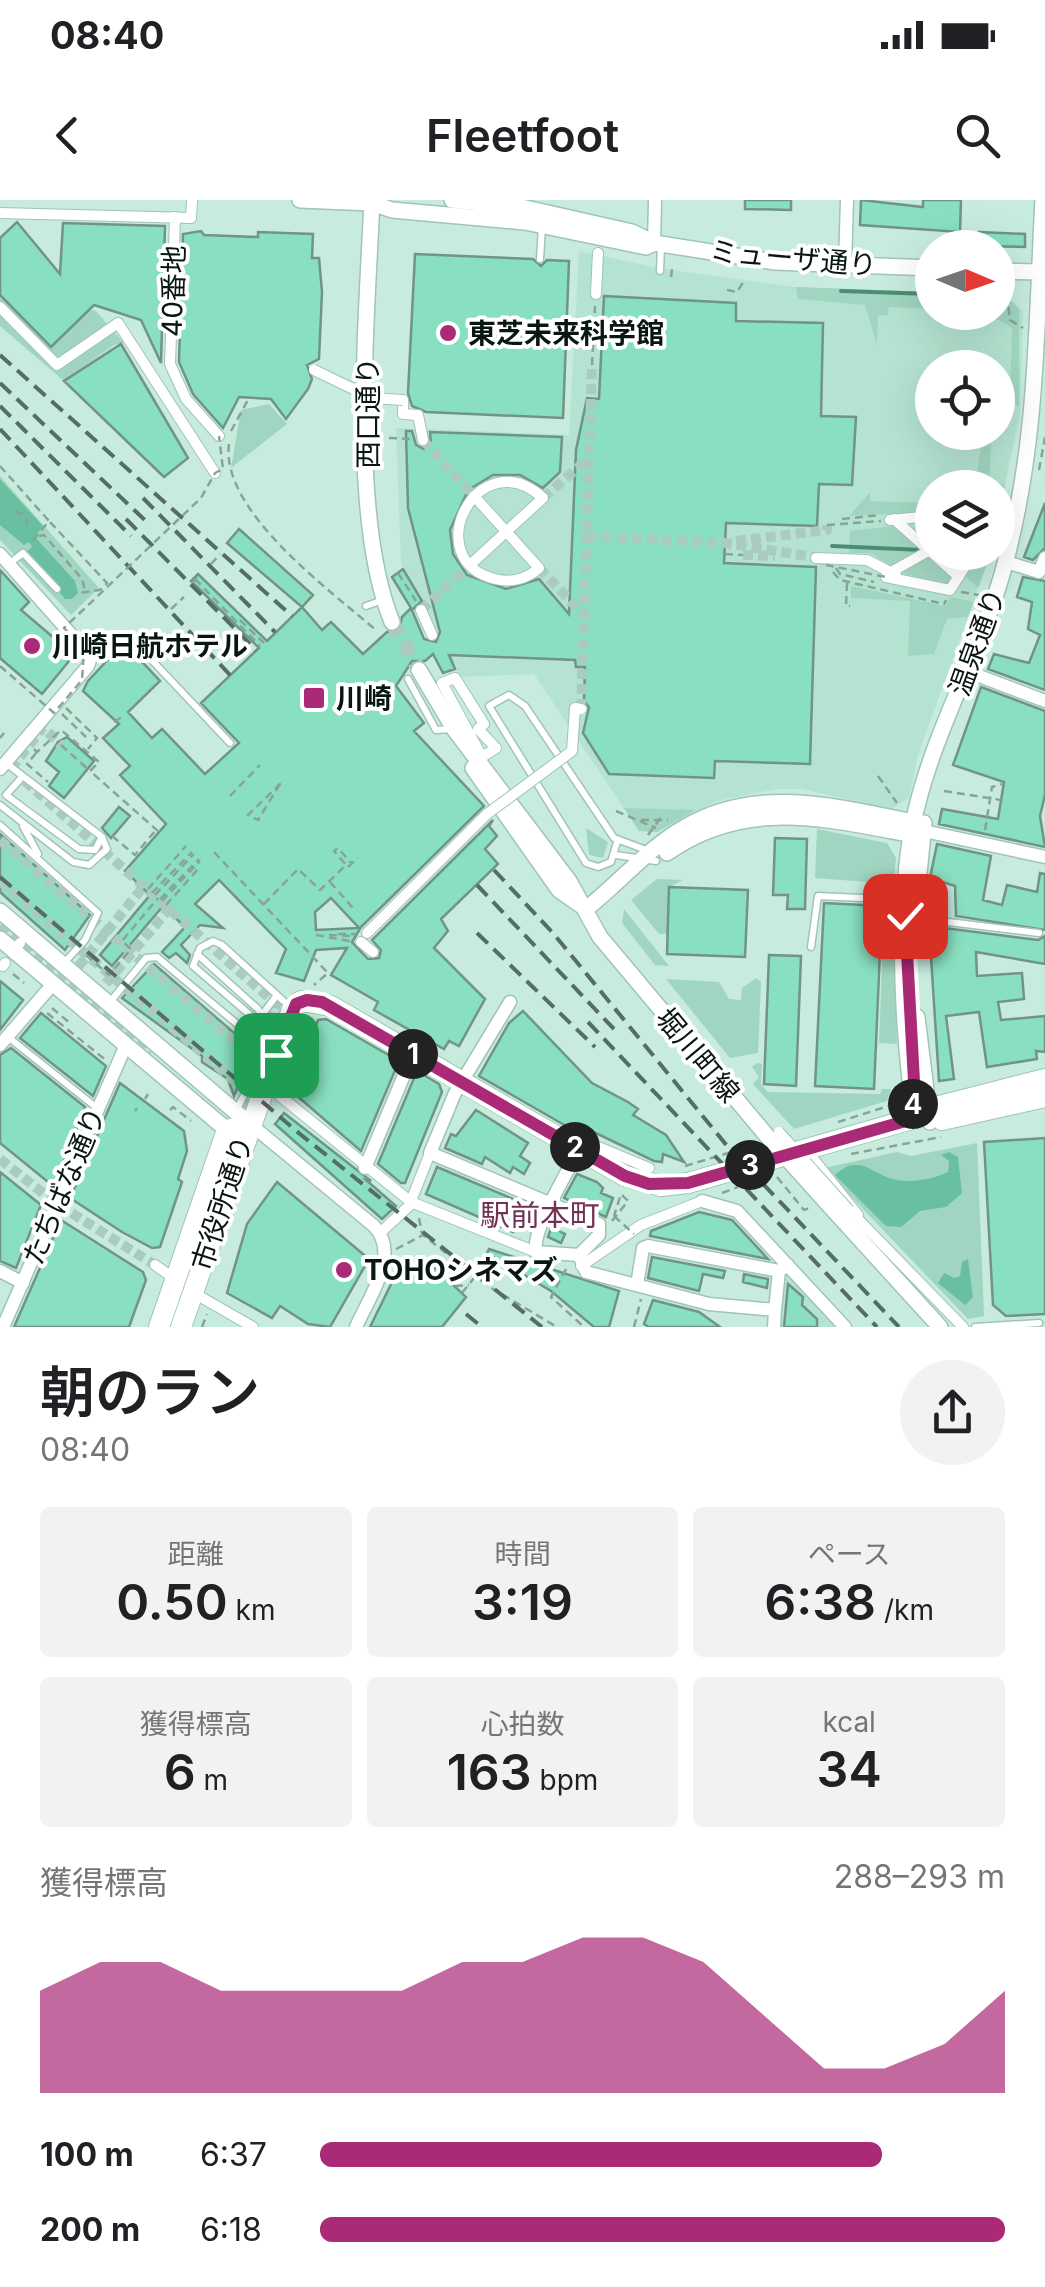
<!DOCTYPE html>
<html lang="ja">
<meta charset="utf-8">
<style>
body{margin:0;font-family:Inter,"Noto Sans JP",sans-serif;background:#f2f2f2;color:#202124;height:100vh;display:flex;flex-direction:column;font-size:38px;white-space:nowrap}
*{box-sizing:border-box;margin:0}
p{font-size:32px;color:#757577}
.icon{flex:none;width:55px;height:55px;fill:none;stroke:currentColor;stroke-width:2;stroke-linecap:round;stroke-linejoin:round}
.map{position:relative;height:1127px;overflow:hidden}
.sheet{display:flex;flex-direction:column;background:#fff;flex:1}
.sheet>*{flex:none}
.needle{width:65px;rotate:92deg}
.buttons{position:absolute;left:915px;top:30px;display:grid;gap:20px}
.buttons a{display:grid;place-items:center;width:100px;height:100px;border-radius:50%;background:#fff;box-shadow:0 10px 40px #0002;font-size:50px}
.pin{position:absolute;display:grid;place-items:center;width:85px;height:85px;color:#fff;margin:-42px;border-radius:20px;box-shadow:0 5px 15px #0006}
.km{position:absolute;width:50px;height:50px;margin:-25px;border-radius:50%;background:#222;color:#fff;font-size:28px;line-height:50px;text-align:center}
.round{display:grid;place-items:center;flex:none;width:105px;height:105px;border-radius:52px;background:#f2f2f2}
.headline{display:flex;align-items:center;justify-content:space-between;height:170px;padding:0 40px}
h1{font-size:55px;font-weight:600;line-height:75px}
.stats{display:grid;grid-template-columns:repeat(3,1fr);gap:15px;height:170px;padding:10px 40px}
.stats div{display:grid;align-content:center;border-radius:10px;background:#f2f2f2;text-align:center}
.stats b{font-size:50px;font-weight:600}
.stats small{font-size:28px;font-weight:400}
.stats p{font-size:28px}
.chart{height:280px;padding:20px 40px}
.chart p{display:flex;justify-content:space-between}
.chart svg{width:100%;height:180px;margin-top:10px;fill:#ab2a77;opacity:.7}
ul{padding:0 40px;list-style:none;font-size:32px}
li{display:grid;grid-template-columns:160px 120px 1fr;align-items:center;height:75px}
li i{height:25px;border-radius:12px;background:#ab2a77}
.status{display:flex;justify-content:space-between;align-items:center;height:70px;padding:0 50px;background:#fff;direction:ltr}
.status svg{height:28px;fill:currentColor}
header{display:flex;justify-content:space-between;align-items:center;height:130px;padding:0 40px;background:#fff;font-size:45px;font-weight:600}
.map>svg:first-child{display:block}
.built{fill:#b5e3d1;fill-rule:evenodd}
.green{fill:#a0d6c1}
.forest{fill:#69c0a1}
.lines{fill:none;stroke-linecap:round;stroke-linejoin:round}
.stream{stroke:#4c8d75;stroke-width:4}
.building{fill:#89e0c1;stroke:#719486;stroke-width:2.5;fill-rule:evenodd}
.pedestrian-tunnel{stroke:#aaccbf;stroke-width:10;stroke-dasharray:10 5;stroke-linecap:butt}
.tertiary-tunnel{stroke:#aaccbf;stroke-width:15;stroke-dasharray:15 8;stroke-linecap:butt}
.service-casing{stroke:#a0c4b6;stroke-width:9}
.pedestrian-casing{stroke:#a0c4b6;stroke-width:12}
.minor-casing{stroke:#a0c4b6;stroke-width:15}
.tertiary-casing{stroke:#a0c4b6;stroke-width:18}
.primary-casing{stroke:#a0c4b6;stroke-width:22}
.path{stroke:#87a498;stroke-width:2.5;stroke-dasharray:8 5;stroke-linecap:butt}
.service{stroke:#fff;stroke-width:6}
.pedestrian{stroke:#fff;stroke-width:10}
.minor{stroke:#fff;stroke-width:12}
.tertiary{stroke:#fff;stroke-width:15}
.primary{stroke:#fff;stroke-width:20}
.rail{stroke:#566d64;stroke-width:4;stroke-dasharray:15 8;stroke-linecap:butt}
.pedestrian-bridge-casing{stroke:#a0c4b6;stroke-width:12;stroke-linecap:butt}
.tertiary-bridge-casing{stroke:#a0c4b6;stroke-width:18;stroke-linecap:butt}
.path-bridge{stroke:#87a498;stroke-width:2.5;stroke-dasharray:8 5;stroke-linecap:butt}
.pedestrian-bridge{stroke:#fff;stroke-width:10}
.tertiary-bridge{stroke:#fff;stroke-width:15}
.route-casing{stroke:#fff;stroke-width:20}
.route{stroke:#ab2a77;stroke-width:12}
.poi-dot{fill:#ab2a77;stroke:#fff;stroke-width:4}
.labels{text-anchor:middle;stroke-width:8;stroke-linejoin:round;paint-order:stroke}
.street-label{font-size:28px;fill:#091712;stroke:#fff}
.poi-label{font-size:28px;font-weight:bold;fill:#091712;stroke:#fff;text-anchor:start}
.neighbourhood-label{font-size:30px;fill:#723254;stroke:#fff}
</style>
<div class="status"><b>08:40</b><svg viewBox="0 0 49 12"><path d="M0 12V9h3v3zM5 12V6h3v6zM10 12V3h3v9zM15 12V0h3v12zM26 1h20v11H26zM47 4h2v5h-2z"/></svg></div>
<header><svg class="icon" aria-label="back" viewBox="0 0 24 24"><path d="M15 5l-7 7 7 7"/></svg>Fleetfoot<svg class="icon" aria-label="search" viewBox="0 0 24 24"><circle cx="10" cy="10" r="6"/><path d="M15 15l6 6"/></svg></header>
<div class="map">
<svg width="1045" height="1127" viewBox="0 0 1045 1127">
<rect width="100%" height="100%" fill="#c7ecdd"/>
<path class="built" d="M579,51l84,18 133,18 136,6v19h66l9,-16 16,15 -3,104 -22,101v-28h-66v64l59,1 -73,202 -9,42 -17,12 -91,-20h-24l-60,12 -60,31 -18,-1 -105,-157 -73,3 -60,-115 -5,-134 173,7zM932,168h66v64h-66z
M792,1074l50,53h-61l3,-50z"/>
<path class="green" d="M796,87l136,5v17l-43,-2 -1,8 -10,1 -1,29 -12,-40 -67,-6z
M0,89l96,22 28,32 -10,2 -50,36 -64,-55z
M998,95l9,1 12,13v97l-9,-4 2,-74 -13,-8 -21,-1v-6l20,-1z
M269,204l18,20 -56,44 10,-58z
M983,233h8l-1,47 15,6 -6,17 -1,-15 -23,-1z
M0,276l99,112 -28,27 -71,-75z
M870,292v9l62,2v9l-83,4z
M894,326l28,24 -31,16 -21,-13h-21l1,-22z
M978,353h13l-13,35 -14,-13z
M929,357l25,21 -5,8 -49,-14z
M851,386l94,20 5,-9 24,5 -6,15 -21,2 -13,35 -26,2 2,-55 -59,-3z
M624,608l71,2 -38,22 -18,-1z
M586,628l22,14 -5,16 -14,-3z
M817,629l70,14 9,15 -2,26 -79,-6z
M657,679l26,1 -14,7 -2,47h-8l-28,-34z
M892,707l5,137 -18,-1 5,-135z
M624,709l45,57 -14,-1 -33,-42z
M756,778l5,4 -3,71 -28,5 -64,-79 53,3 10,17 12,1 1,-12z
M757,863l5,1 -1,20 7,8 112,2 2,-5h9l-4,12 -93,28 -41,-45 6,-7 -7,-10z
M977,943l7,173 -16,3 -144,-151 73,-16 14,4z"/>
<path class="forest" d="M0,279l43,47 -8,11 40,44 3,12 -6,6h-7l-39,-47 6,-5 -3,-5 -5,3 -24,-20z
M949,952l9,5 4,36 -16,14 -26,4 -19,16 -15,-1 -51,-51c24,-23 37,-1 58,4 16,5 41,0 55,-7l1,-11 -8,-6z
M968,1059l5,38 -8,8 -27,-22 6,-10 10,5 6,-2 2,-14z"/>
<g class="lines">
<path class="stream" d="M841,91l91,3
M998,97h5
M832,346l90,4"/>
</g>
<path class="building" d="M745,0h46v10l-46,-1z
M861,0l62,7v-7h38l-1,32 -100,-7z
M17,22l43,52 3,-51 102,3 -4,137 -20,-43 -47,-15 -43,42 -51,-52v-57z
M201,31l3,4 54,2v-5l55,2 -1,24h7l3,34 -3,67 -12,6 5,14 -4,10 -22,30 -15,-20 -32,-2 -16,31 -30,-34 -14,-32 4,-128z
M979,32l46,2v13l-47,-1z
M415,54l118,5 8,7 6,-6 22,1 -6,157 -137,-6 -14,-6 -4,-13z
M604,96l132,7v18l87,2 -2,93 35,1 -4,68 -33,-1 -2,42 -91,-3 -2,40 92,4 -6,197 -95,-3 -1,17 -105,-4 -26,-41 6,-26 -5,-6 1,-34h-9l-1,-7 -126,-5 6,14 -12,4 -10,-19 -8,7h-13l-16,25 28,37 -10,8 70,75 -123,121 -9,15 16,17 11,-1 2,-8 -9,-10 121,-120 -4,6 8,10 -12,13 13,15 -57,55 7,12 -14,17 51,51 -26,47 -10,-5 -5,8 -63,-35 -7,-4 4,-8 -47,-27 16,-27 -31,2 -12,31 -28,-8 10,-24 -67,-69 -24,24 28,24 -23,-3 -19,20 9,10 -3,8 -11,-10 -7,5 -7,-6 23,-25 -22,-21 -51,60 -12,-11 50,-60 -25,-24 41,-47 -46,-49 10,-9 -27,-28 16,-14 -36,-33 5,-10 27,-29 14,-4 31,33 -32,31 24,26 10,-9 43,45 34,-31 -38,-40 58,-55 -68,-67 7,-7 69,67 35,-34 20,23 9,-8 32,32 24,-22 12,-2 3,-13 9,-9 -19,-31 11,-8 19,32 -10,9 12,29 12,3 4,-10 -32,-124 -2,-77h6l4,14 8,4 7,-5 -1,-12 132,5 -2,35 -17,16 -23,-13h-27l-25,15 -18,40 3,24 14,21 39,14 33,-10 30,35 7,-164 11,-52 12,1zM331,698l28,30 -43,2 -1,-18z
M121,144l67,114 -24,19 -100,-96z
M1045,303v45l-12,12 -9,-3z
M239,329l74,66 -11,12 -75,-64z
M0,370l29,32 -8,8 53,45 -32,39 -42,-36z
M1023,377l22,4v109l-57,-21 6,-15 35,9 11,-28 -12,-6 4,-27 -15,-5z
M981,487l64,24v84l-5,21 5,31 -106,-23 3,-15 56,10 6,-37 -51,-17z
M67,537l27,24 -30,37 -15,-12 10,-14 -13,-11 12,-19z
M119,607l11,9 -19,22 -9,-10z
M0,634l90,81 -25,35 -65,-58z
M775,638l32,1 -2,70h-18l1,-14h-15z
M937,644l54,12 -8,44 19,5 5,-20 30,7 3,-19 5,1v56l-89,-14 -1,-30 -25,-8z
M669,687l79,3 -3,67 -78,-3z
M824,703l58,3 -8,183 -59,-3z
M929,726l109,14 7,-4v28l-69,-12 1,24 45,-3 2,26 -26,3 3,18 44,-4v36l-9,-1 1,8 -50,8 -8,-55 -33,4 8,63 -15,2z
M769,755l32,1 -5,130 -32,-2z
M154,764l95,82 2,9 -17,41 -6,-17 -26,-17v-6l-80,-58z
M0,781l23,19 -23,30z
M523,811l69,72 36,19 10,7 -5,6 33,20 18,27 -21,-8 -1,8 -8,-1 -75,-36 -6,5 -94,-54 30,-53z
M41,813l65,53 -13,30 -73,-58z
M326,819l73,42 -38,90 -65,-56 3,-10 -16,-8 17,-49 13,6 5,-14z
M11,848l74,59 -29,74 -8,1 -48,-39v-88z
M417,871l22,13 3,8 -37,91h-4l-23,-19z
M120,883l64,48 3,20 -9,28 4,3 -22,65 -8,1 -30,-16 -52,-34z
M476,910l52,33 -8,13 10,7 -6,11 -11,-7 -3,6 -25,-16 -3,7 -37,-16 6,-14 5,2z
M284,913l87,68 -5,-1 30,26 -14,13 -107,-95z
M1045,938v176l-39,2 -13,-11 -9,-163z
M437,967l88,37 -12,28 -87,-38z
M0,972l41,33 -25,63 -16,-7z
M577,974l20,8 6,6 -2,5 12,5 -7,19 -42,-19z
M277,982l92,77 -39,68 -22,-3 -28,-18 -8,12 -45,-25 20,-69z
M699,1012l33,8 36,39 -118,-23 1,-5z
M555,1016l7,3 -5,11 8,4 -4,9 -13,-6z
M61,1020l82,52 3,8 -17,47h-115z
M489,1049l130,42 -10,36h-15l-43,-36 -64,-38z
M652,1057l73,14 -2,7 -20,-4 -4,17 -51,-13z
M434,1067l32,30 -24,30h-72l28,-57z
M744,1074l24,5 -1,9 -24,-6z
M788,1084l15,13 -1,8 15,14v8h-33z
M653,1100l46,12 21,15h-71l-5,-3z"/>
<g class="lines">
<path class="pedestrian-tunnel" d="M423,240l51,56
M543,298l46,-40
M587,336l138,7 101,16v6
M736,341l91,-11v-5
M743,355l32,1
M539,368l43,45
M421,410l50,-46
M581,509l11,-344
M11,569l32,-42 18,18
M25,581l251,223 -36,116
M0,640l259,222
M0,681l249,212
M0,726l149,129
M69,778l75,-92
M96,795l74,-87
M0,959l54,43 101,63"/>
<path class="tertiary-tunnel" d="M392,422l27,48"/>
<g class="service-casing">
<path id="service" d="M540,59l2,-32
M660,71l1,-26
M10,363l13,-10 34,36
M366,406l17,-6
M91,460l27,-24 13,2 99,105
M408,479l28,51 17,-1
M23,576l-17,19 73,54 16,1 7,-13
M0,605l73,57 16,3 18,-16 -5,-12 -96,-74
M0,625l98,88 -13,27 -21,23
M23,626l15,28
M617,642l-6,20 -13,5 -12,-4 -97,-157 20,-11 16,11 89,132 35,13
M616,655l40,6
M916,718l123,15
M811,747l7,-51 87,4
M197,754l61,55 19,28
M110,802l36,-44 11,-1 92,77c22,24 -1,51 -13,77
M262,815l15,-20
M8,837l89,71
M273,850l-17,-30 -63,-54 7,-18 13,-7 9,4 67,61
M975,1127l64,-4"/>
</g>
<g class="pedestrian-casing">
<path id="pedestrian" d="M0,13l191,5 1,-18
M175,17l-5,147 16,35 33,37
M596,94l2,-41
M0,107l57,58 61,-42 97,150
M403,200v14l15,1 5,25
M998,315l5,-8
M894,319l65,58
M890,320l42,-4
M816,358l51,2 29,15
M471,364l72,-66c-65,-59 -126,62 -48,81 16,4 32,0 44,-11l-65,-72
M891,372l41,-23
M886,377l64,13 24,-38
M421,410l11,25
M455,478l29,46 -6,5 18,19 -14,9 -40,-74z
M367,733l120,-119
M361,742l12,10
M19,744l1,-1
M3,766l2,-3
M280,896l131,106 125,50
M577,938l72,30
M815,961l43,54
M849,1010l114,117
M381,1032l28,-26 21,-53
M155,1065l20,14
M581,1066l60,-41 61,-24
M192,1092l61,35"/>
</g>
<g class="minor-casing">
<path id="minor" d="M654,43l1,-43
M845,65l2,-65
M0,354l91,103 -3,9 -88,103
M1006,362l33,10 6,-14
M966,471l79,30
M924,631l121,26
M510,802l-55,91 -25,60 169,71v11l-20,20 -43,-3c-5,-22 32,-80 43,-103
M0,845l53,-61
M250,924l124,102c27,28 -5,71 -18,101
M365,968l48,-114
M702,1001l35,10 108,116
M579,1055l7,17 123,32 66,6 -1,17
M0,1071l23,12
M637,1085l6,-37 5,-2 131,25 9,-6
M775,1110l4,-39
M3,1127l123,-282"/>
</g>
<g class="tertiary-casing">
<path id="tertiary" d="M300,0l72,3 20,7 133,12 121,25 8,-4
M372,0c-5,117 -23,316 20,422
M452,0l69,7 111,25 22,11 121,19 157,6
M998,71l41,1
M419,470l35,59 115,152 31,56 167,199
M473,568l86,122 23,16
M667,653c80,-57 164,-33 252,-17
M586,709c34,-27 63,-62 101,-83 71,-41 151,-19 226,-4l11,9
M0,711l250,213
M915,714l9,-91
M0,739l227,191
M917,817l13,105
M915,918c-13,-89 -19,-205 -2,-294 18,-91 70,-174 93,-264 32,-122 30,-235 37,-360
M838,1015l102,112"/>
</g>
<g class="primary-casing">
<path id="primary" d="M942,920l103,-23
M159,1127l68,-197 23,-6
M181,1127l111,-318 9,-8 30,5 294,170 36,10 27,-3 227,-65 13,-9 117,-30"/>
</g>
<path class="path" d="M671,77l1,-8
M727,90l10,2 8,-13
M1007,94l3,26 13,8
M592,165l3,-59
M231,231l18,-33
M389,238l23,1
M229,244c-9,67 102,147 148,187
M0,266l49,55 -19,23
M1039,270l6,-33
M15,312l10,3 3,11
M842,319l38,-4
M50,322l57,61 -7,7 -20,3
M827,325l54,-4
M39,336l5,-1 38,44 3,11
M725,354l18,1
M211,364l9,-10
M836,368l4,6 34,8
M833,372l7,8 104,24 2,-4
M398,373l18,28
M195,379l65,67
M192,383l7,-8
M847,383l-1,23h4
M961,392l18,3
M171,409l13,-12
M240,420l24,23
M66,508l31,30 -9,11
M62,514l24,23
M114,522l11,-7
M0,538l4,-5
M61,545l29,26
M34,549l3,3 24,-22 38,32 -9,9 69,61
M36,553l-9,11 21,18
M878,576l19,27
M280,584l-22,36 -10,-5z
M944,591l57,9
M230,596l30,-31
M616,611l40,17
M641,620h27
M985,630l7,-43 10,-3
M648,635l14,-19
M112,636l23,19 20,-24
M214,652l114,121 -14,12
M348,667l10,-9
M330,682l23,26
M148,689l38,-43
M152,693l40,-41
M155,695l39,-41
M160,699l39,-40
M162,701l38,-40
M264,704l34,-35 22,21 26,-25 -12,-14 4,-3 14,16
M166,705l33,-37
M338,734h17
M316,735l34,6
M329,735l22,1
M86,755l23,20 22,-26 -9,-8 36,-43
M13,774l11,9
M52,808l19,16
M47,813l60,48
M145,899l3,-5
M170,910l3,-3 18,14
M135,911l2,-3
M838,922l60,-19
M851,954l90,-17
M685,966l50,-15
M777,977l27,33 8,-3
M722,993l16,-6
M419,1018l3,16
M612,1021l16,-20 -7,-7 -7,22
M396,1049l27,-14 65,51 69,41
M566,1069l-15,28 33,30
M455,1086l14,-1
M462,1093l12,-15
M202,1127l5,-13
M634,1127l7,-28"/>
<use href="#service" class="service"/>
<use href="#pedestrian" class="pedestrian"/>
<use href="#minor" class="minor"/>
<use href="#tertiary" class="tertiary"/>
<use href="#primary" class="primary"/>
<path class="rail" d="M0,155l292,261
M0,183l149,141
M0,206l131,130
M0,229l230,246
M143,298l132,134
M126,319l130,131
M494,670l59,63 175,214 171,180
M0,677l300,257 242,193
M477,685l137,144
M477,733l118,114
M588,822l289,305
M466,1114l16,13"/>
<g class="pedestrian-bridge-casing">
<path id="pedestrian-bridge" d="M314,170l58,28 31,2
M487,614l85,-63 3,-43 6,1
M779,932l70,78"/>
</g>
<g class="tertiary-bridge-casing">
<path id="tertiary-bridge" d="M767,936l71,79"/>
</g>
<path class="path-bridge" d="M826,365l60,12
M0,466l54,47 28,-33 2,-30 -20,-22 137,-130 14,-25 8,-4 -4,-33
M614,1016l20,18"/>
<use href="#pedestrian-bridge" class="pedestrian-bridge"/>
<use href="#tertiary-bridge" class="tertiary-bridge"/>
</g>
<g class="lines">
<g class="route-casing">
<path id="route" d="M276,855l20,-51 11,-4 15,2 303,174 24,8 39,-1 228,-65 -11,-202"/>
</g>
<use href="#route" class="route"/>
</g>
<g class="poi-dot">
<circle cx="448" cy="133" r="10"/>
<circle cx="32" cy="446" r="10"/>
<rect x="302" y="486" width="24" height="24" rx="5"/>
<circle cx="344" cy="1070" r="10"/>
</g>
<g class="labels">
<g class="street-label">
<text transform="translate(793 58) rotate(5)" y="10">ミューザ通り</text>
<text transform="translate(173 91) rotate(-88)" y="10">40番地</text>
<text transform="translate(368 213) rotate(-90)" y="10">西口通り</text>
<text transform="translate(977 442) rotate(-70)" y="10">温泉通り</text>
<text transform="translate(698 855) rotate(50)" y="10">堀川町線</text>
<text transform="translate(64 986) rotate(-67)" y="10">たちばな通り</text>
<text transform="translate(222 1003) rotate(-72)" y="10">市役所通り</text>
</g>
<g class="poi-label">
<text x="468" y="143">東芝未来科学館</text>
<text x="52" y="456">川崎日航ホテル</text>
<text x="336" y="508">川崎</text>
<text x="364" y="1080">TOHOシネマズ</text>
</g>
<g class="neighbourhood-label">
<text x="540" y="1026">駅前本町</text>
</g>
</g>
</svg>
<div class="buttons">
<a><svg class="needle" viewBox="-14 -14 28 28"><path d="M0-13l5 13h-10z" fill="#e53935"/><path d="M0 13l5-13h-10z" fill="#757577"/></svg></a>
<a><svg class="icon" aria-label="locate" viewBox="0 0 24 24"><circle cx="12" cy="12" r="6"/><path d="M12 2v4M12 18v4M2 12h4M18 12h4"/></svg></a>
<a><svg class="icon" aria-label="layers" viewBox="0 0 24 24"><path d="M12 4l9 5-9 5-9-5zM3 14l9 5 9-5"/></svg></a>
</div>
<div class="pin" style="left:276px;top:855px;background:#1e9e55"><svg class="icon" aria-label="arrive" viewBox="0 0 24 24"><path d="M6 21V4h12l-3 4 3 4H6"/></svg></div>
<div class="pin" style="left:905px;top:716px;background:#d93025"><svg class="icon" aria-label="check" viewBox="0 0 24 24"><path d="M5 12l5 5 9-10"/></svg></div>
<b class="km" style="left:413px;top:854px">1</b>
<b class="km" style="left:575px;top:947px">2</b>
<b class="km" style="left:750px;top:965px">3</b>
<b class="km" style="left:913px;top:904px">4</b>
</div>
<section class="sheet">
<div class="headline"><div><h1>朝のラン</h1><p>08:40</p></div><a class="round"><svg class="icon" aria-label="share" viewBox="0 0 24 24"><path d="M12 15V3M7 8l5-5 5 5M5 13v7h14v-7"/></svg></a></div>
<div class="stats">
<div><p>距離</p><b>0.50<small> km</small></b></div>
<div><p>時間</p><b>3:19</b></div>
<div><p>ペース</p><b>6:38<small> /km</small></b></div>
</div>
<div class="stats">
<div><p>獲得標高</p><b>6<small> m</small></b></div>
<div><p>心拍数</p><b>163<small> bpm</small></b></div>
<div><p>kcal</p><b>34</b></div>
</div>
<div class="chart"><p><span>獲得標高</span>288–293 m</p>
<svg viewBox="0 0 160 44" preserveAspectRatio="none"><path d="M0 44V19L10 12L20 12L30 19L40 19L50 19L60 19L70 12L80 12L90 6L100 6L110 12L120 25L130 38L140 38L150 32L160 19V44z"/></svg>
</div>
<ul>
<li><b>100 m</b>6:37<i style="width:82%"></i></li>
<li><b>200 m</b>6:18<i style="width:100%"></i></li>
</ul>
</section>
